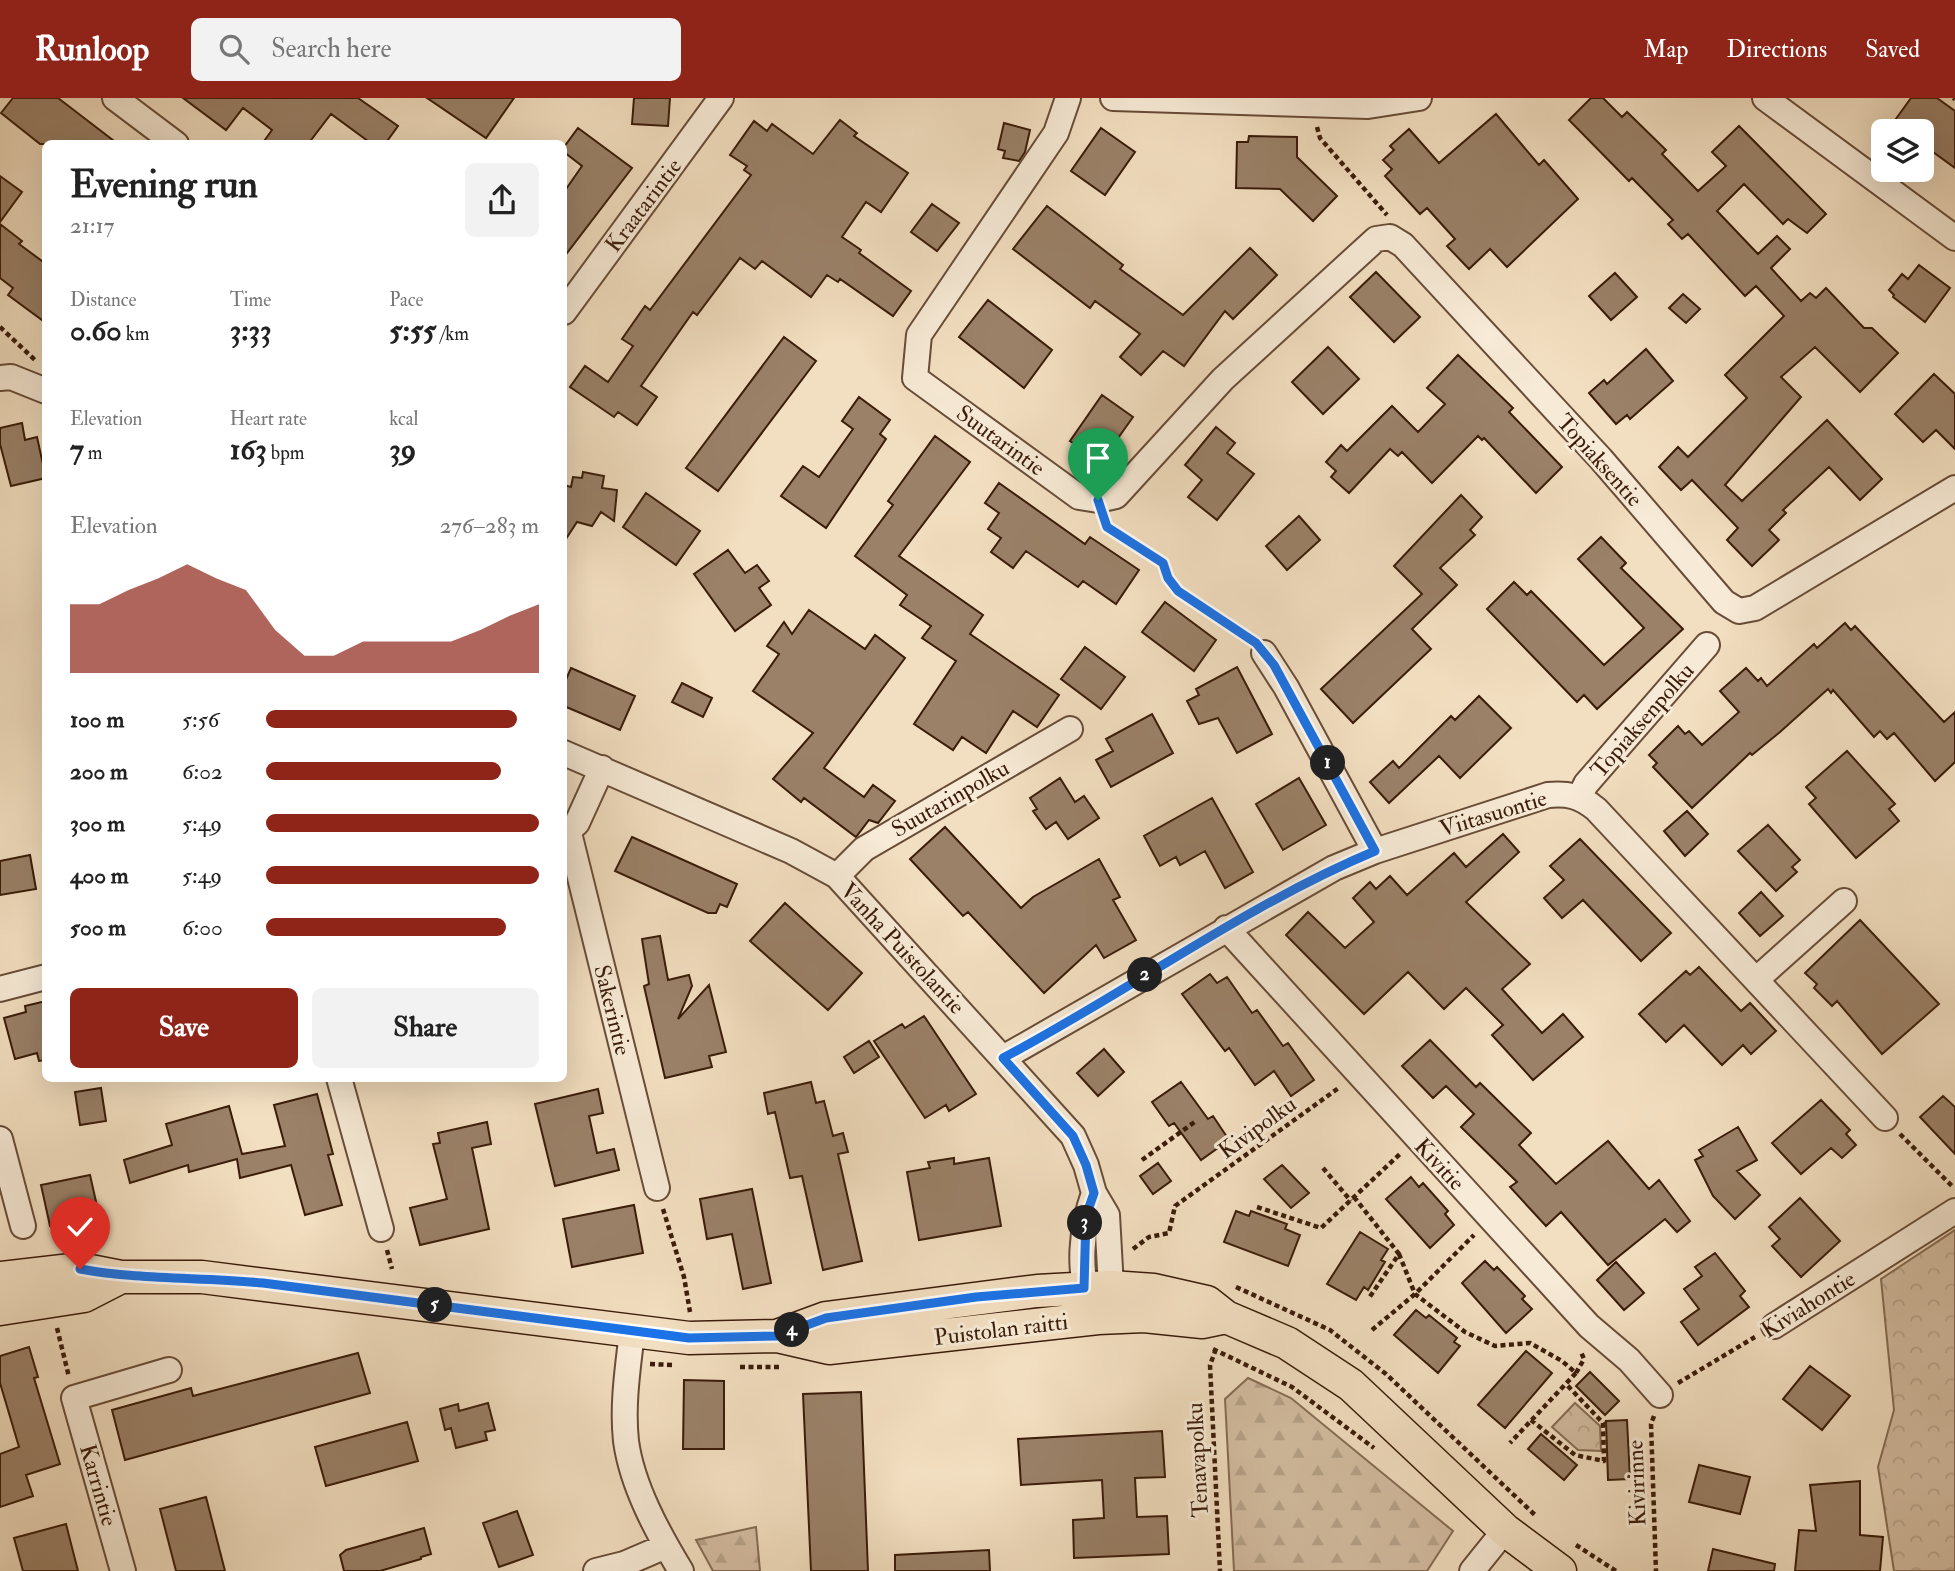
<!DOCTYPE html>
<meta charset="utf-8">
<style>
body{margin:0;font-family:"IM FELL Double Pica",serif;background:#f2f2f2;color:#222;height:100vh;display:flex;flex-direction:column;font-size:26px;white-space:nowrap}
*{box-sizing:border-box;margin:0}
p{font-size:23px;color:#767676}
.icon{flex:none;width:38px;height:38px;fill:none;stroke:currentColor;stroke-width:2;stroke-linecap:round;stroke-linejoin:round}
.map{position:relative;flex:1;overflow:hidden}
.details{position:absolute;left:42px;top:42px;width:525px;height:942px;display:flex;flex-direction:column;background:#fff;border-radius:10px;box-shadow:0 7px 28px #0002}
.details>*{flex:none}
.tools{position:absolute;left:1871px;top:21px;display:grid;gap:14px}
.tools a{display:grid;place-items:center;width:63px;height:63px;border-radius:10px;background:#fff;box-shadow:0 7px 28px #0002;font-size:35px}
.pin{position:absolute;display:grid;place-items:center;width:60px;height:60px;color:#fff;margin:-72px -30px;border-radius:50% 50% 50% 0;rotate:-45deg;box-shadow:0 0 7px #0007}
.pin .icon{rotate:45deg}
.km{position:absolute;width:35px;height:35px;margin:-18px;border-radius:50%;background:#222;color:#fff;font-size:19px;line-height:35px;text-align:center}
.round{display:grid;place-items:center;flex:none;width:74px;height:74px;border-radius:10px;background:#f2f2f2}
.head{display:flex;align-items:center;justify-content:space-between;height:119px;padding:0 28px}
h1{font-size:38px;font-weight:700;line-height:52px}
.metrics{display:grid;grid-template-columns:repeat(3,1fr);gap:10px;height:119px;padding:7px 28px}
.metrics div{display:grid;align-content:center}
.metrics b{font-size:30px;font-weight:700}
.metrics small{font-size:19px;font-weight:400}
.metrics p{font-size:19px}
.chart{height:196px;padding:14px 28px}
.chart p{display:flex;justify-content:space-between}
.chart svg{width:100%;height:126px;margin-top:7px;fill:#8f2418;opacity:.7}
.button{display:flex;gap:14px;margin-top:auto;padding:14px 28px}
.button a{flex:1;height:80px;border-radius:10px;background:#8f2418;color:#fff;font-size:28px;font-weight:700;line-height:80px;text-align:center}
.button a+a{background:#f2f2f2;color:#222}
ul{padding:0 28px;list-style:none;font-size:23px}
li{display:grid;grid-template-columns:112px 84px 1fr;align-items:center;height:52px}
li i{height:18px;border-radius:9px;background:#8f2418}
header{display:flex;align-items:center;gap:42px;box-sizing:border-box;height:98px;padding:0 35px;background:#8f2418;color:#fff}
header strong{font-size:33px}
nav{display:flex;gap:38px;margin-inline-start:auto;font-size:24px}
.search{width:490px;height:63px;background:#f2f2f2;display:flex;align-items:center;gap:18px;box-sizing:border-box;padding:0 24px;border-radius:10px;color:#767676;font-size:26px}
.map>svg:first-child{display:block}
.forest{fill:url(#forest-firs);stroke:#866c55;stroke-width:2}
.park{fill:url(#park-crowns);stroke:#866c55;stroke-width:2}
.building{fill:#9a8168;stroke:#3a1c09;stroke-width:2}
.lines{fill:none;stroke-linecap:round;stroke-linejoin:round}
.minor-casing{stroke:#684c37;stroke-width:28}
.major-casing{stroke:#3a1c09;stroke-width:35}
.path{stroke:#3a1c09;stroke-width:4.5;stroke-dasharray:5 3.5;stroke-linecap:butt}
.minor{stroke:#f7ead6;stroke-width:24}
.major{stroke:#f2dec0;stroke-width:32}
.route-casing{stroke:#fff;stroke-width:14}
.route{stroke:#1a73e8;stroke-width:9}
.labels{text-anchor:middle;stroke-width:6;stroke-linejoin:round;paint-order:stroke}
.street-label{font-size:23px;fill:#3a1c09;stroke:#f7ead6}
</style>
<header>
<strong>Runloop</strong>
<div class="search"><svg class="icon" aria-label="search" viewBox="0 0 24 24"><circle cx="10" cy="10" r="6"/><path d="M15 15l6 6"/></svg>Search here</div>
<nav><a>Map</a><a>Directions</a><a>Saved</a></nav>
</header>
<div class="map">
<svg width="1955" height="1473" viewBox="0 0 1955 1473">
<defs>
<pattern id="forest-firs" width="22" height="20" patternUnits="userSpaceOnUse" patternTransform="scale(1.75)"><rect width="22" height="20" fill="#d3bda1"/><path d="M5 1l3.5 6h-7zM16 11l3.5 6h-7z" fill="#b6a289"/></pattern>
<pattern id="park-crowns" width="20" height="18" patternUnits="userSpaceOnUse" patternTransform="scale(1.75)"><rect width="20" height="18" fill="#d3bda1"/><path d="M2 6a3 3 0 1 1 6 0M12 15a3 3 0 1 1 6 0" fill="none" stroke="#b6a289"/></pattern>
</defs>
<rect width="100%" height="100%" fill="#f2dec0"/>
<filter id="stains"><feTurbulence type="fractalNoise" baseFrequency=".00286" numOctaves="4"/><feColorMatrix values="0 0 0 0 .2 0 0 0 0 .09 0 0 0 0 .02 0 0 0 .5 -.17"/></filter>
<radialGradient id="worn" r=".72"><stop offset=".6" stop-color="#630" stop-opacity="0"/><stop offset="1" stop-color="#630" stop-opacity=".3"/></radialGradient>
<path class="forest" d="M1248,1280l43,20 162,133 -26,40h-193l-9,-172z
M756,1429l4,44h-47l-17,-31z"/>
<path class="park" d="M1955,1132v341h-61l-16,-104 16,-57 -13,-131z
M1575,1305l25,23 1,25 -23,-1 -26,-23z"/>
<path class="building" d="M13,0h45l60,46h-78l-39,-31z
M183,0h175l40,28 -13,18h-13l-41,-30 -23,30h-46l10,-14 -29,-22 -17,22z
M427,0h87l-28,40z
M634,0h36l-2,28 -36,-2z
M1591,0h12l19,19 5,-5 39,38 -4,4 36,37 28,-25 -14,-14 27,-26 87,88 -19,19 -19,-14 -5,5 -39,-40 -27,27 41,43 19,-18 13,13 -19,19 30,33 9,-8 6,5 10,-10 38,40h8l26,25 -38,39 -45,-45 -34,30 20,20 -76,88 17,16 85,-81 55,59 -22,21 -31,-33 -46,43 3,3 -17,17 10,10 -27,26 -25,-26 11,-12 -46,-48 -11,10 -22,-23 19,-20 10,10 59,-59 -22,-23 59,-59 -28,-30 -11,10 -57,-62 -6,5 -14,-15 5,-4 -41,-42 -3,3 -60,-61z
M1911,0h26l18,13v57l-33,-24v-13h-18l-11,-8z
M1496,16l43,51 5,-5 34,39 -71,68 -17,-18 -21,20 -22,-23 8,-7 -28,-31 -7,6 -35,-38 7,-7 -9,-9 11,-10 -4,-4 19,-17 30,34z
M840,22l17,13 -3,3 54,37 -27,39 -15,-10 -24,35 19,13 -2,3 52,38 -18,25 -53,-37 -2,3 -11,-7 -16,22 -49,-36 -7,8 -15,-11 -43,57 -4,-3 -52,74 16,11 -20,28 -19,-13 -4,5 -44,-30 15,-21 23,16 25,-36 -11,-7 23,-33 5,4 101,-135 -7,-5 3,-4 -17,-11 24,-34 13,10 5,-7 41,30z
M1004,25l26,7 -5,22 -6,9 -16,-3 2,-7 -7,-2z
M578,30l54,40 -68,89v-65l18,-26 -18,-14v-5z
M1101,30l34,24 -30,43 -34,-24z
M1249,38l48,1v20l40,39 -24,25 -33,-32 -44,-1 1,-46h11z
M0,78l22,16 -22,30z
M932,106l27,19 -22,28 -26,-19z
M1047,108l76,59 -3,4 63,46 67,-67 27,27 -44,44 -8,-8 -41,55 -21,-15 -22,24 -21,-18 20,-23 -45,-33 -5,7 -77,-59z
M0,126l22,17 -3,3 27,20v59l-38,-28 5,-7 -13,-10z
M1919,167l31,23 -25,34 -32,-25 1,-2 -5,-5 13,-16 6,5z
M1376,174l44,45 -26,25 -44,-45z
M1615,175l22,24 -26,23 -22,-24z
M1683,196l17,15 -14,14 -17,-15z
M988,202l64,50 -28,38 -65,-51z
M784,239l32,24 -98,130 -32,-23z
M1328,249l31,32 -36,35 -31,-32z
M1646,251l27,32 -43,38 -3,-4 -11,9 -27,-31 15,-13 3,4z
M1458,257l55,53 -4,4 53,55 -26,26 -52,-55 -2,2 -4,-4 -46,47 -30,-31 -4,4 -8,-7 -41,44 -18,-16 5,-6 -10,-9 15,-17 6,6 45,-45 26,26 27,-28 -18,-16z
M1934,276l21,20v55l-19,-19 -13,12 -28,-28z
M1102,297l31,22 -32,45 -31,-21z
M859,299l31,23 -10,14 6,5 -60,89 -45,-32 22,-30 16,11 34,-48 -11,-8z
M22,325l3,17 12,-3 9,41 -35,8 -11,-42v-16z
M1216,329l19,16 -8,10 27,21 -37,46 -29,-23 14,-17 -17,-15z
M935,338l35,26 -71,94 84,59 -13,19 89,61 -22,32 -24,-16 -27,42 -24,-16 -9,13 -39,-26 42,-63 -34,-23 9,-12 -31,-21 7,-10 -52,-39 38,-51 -5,-4z
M583,374l21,4 -2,12 15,2 -3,31 -13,-9 -9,14 -15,-4 -13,20v-57l7,2 2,-10 9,1z
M999,385l86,61 5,-7 49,33 -23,34 -33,-23 -5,6 -52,-36 -13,17 -22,-16 10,-14 -13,-9 11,-16 -14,-10z
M646,395l54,38 -24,34 -53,-38z
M1461,397l21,22 -12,13 5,5 -35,33 17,17 -45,44 19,20 -78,74 -32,-34 101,-95 -28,-28z
M1299,418l21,24 -33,30 -21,-24z
M1601,439l25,26 -5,5 62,61 -86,80 -13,-14 -7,7 -90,-93 27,-27 13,13 4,-4 73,74 40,-37 -66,-69z
M728,452l17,23 12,-8 12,16 -10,7 12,17 -36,26 -41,-57z
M1165,504l51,38 -22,31 -52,-39z
M809,512l56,39 10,-14 30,23 -81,110 40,29 9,-12 22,16 -17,22 -9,-3 -13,17 -52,-39 -3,4 -28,-23 40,-46 -60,-42 26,-37 -12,-8 17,-24 8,12z
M1845,525l6,7 4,-4 89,96 11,-10v50l-20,19 -41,-48 -7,6 -7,-8 -6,6 -41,-47 -2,3 -3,-4 -48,43 -28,23 -2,-2 -58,55 -39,-41 4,-4 -8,-8 29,-29 7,8 4,-3 13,14 37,-33 -19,-21 26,-23 12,13 3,-3 6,8 47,-42 3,4z
M1085,549l40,30 -24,32 -40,-30z
M1237,569l35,67 -35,19 -19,-35 -19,6 -12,-23 12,-6 -3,-6z
M571,570l64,28 -15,34 -56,-24v-22z
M682,585l30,15 -9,19 -31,-15z
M1479,598l32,32 -51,50 -21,-22 -50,47 -19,-21 23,-21 6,7 52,-52 4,4z
M1152,616l21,39 -62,34 -15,-27 17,-9 -7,-12z
M1847,653l48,53 -6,5 10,12 -43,37 -47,-54 7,-6 -10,-11z
M1060,680l15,24 9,-6 15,22 -31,21 -12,-17 -10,7 -13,-18 4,-2 -7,-11z
M1299,680l27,47 -43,25 -27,-46z
M1212,700l41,74 -28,16 -20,-37 -25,14 -4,-8 -16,9 -16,-30z
M1687,713l21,23 -23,22 -21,-25z
M1768,727l32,35 -8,7 5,5 -21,19 -38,-40z
M945,729l76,81 12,-11 66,-38 21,38 -7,3 23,40 -32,18 -8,-13 -52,48 -76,-81 -5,4 -53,-57z
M1503,736l16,18 -53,50 64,62 -28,25 40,44 21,-19 20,23 -50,43 -41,-45 11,-10 -37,-37 -22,21 -36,-37 -44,42 -78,-79 22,-23 37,36 29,-26 -21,-24 17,-16 6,7 14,-13 17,19 47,-42 12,14z
M632,739l105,47 -10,23 -7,-3 -4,9h-8l-93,-42z
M1580,741l91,94 -30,28 -58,-61 -21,18 -18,-20 20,-18 -14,-14z
M30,757l6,34 -36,6v-34z
M1761,794l22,24 -23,20 -21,-23z
M785,805l77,70 -34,37 -78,-69z
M1860,822l79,84 -57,50 -45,-53 -5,5 -18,-18 3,-4 -12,-11z
M660,838l8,44 21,-5 3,11 -14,33 31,-34 17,67 -17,4 3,11 -47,11 -21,-92 5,-2 -7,-45z
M1699,869l42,44 9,-8 26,28 -25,23 -8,-9 -21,20 -38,-40 -18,17 -27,-28 47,-43 4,4z
M1210,876l7,9 10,-6 25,36 5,-3 26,36 5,-3 26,37 -23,16 -17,-25 -19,14 -26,-37 -4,3 -43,-57z
M46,903v59l-7,1 -2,-8 -22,6 -11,-41 22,-6 -1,-6z
M924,918l52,78 -27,17 -3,-6 -21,13 -51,-77 28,-17 3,4z
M1430,942l46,47 4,-4 51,50 -12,12 37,39 52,-43 41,48 10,-9 31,41 -13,11 -12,-13 -57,46 -47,-53 -15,14 -36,-39 7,-5 -56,-55 13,-13 -28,-28 -13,12 -31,-32z
M869,943l10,16 -25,16 -10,-16z
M1104,951l20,23 -26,24 -21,-23z
M811,984l5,21 8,-2 9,35 10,-3 5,19 -10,2 24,107 -39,9 -21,-94 -12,2 -15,-66 -7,2 -4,-21z
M1181,984l27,37 5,-3 16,24 -28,20 -27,-37 -5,3 -17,-24z
M101,990l5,33 -26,4 -5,-33z
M598,991l5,24 -14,3 8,37 17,-4 5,21 -64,16 -20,-82z
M317,996l16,60 -5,1 14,50 -37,10 -14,-50 -51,13 -3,-19 -48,13 -1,-7 -58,18 -6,-23 48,-15 -6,-21 63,-18 13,48 43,-8 -11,-41z
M1943,998l12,11v47l-35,-37z
M1821,1002l29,30 -4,4 10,11 -14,13 -11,-10 -30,26 -29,-31z
M487,1024l4,22 -19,4 17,81 -69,16 -10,-37 37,-9 -14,-55 7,-1 -2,-10z
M1738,1029l19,33 -20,11 23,24 -25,24 -22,-23 -18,-36 8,-4 -4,-6z
M954,1060v6l35,-6 12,68 -82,14 -12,-68 23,-4 -2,-6z
M1158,1065l13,18 -18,13 -13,-18z
M1282,1067l27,28 -18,15 -27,-29z
M90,1077l9,40 -49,11 -9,-41z
M1411,1079l8,10 4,-4 25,28 -3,3 9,11 -24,23 -44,-49z
M752,1091l19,94 -28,6 -11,-55 -25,5 -7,-40z
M1800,1100l40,43 -39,36 -29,-31 8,-7 -11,-12z
M634,1107l9,48 -71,14 -9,-48z
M1236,1113l13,5 2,-5 36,13 -2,5 15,6 -12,31 -64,-24z
M1360,1134l28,17 -7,11 4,2 -17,28 -4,-3 -8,13 -29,-16z
M1715,1155l30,38 -5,5 9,11 -51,38 -17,-23 18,-13 -15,-20 18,-13 -7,-9z
M1485,1163l9,9 3,-3 28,29 -3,3 10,10 -26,24 -44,-50z
M1616,1164l28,31 -20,17 -27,-30z
M1416,1212l10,8 3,-3 28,23 -3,4 6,4 -22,27 -44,-38z
M29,1249l9,30 -4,1 26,86 -34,11 7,21 -33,11v-53l19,-7 -19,-64v-27z
M1526,1253l26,22 -47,55 -27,-23z
M358,1255l12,40 -245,67 -13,-50 79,-22 2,8z
M1810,1268l40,30 -28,34 -39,-31z
M1590,1274l29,29 -14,14 -29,-29z
M684,1282l40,1v68h-41z
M861,1294l7,179h-57l-8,-177z
M488,1305l7,27 -10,2 2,8 -31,8 -5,-20 -6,2 -5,-21 18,-5 1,7z
M1627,1322l3,59 -22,1 -2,-59z
M407,1324l11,39 -92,25 -11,-39z
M1162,1333l3,46 -30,1 2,39 30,-1 2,38 -95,4 -1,-38 31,-2 -2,-38 -81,5 -3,-46z
M1541,1336l36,31 -13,15 -36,-31z
M1699,1367l51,12 -10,37 -51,-12z
M1860,1383v54l23,2 -3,34h-85l4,-41 17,1 -6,-46z
M206,1399l19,74h-49l-16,-62z
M517,1413l16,44 -34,12 -16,-44z
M66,1426l12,47h-55l-9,-33z
M424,1430l7,26 -10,3v2l-41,12h-36l-4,-16 6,-5z
M1713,1451l62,15 -1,7h-66z
M989,1452l1,21h-95v-16z"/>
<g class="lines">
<g class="minor-casing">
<path id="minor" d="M115,0l61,46
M1068,0l-12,35 -137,202 -4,43 164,119 19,3 18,-4 107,-117 153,-140 14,-2 13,8 198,214 123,143 15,9 16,-3 200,-120
M1113,0l255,8 51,-8
M1765,0l190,140
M564,214l157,-214
M0,280l11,-1 35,14
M1264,555l22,34 89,164
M564,655l227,98 46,25 236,260 13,29 8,28 13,22 4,72 -6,14
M1580,698l6,-12 121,-139
M569,735l88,355
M564,736l13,-11 25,-55
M837,778l27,-27 206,-120
M1226,830l363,398 40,34 31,35
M1757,881l87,-78
M0,891l46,-12
M1003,960l331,-190 41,-17 173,-56c20,-2 32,1 48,14l289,309
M339,980l42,151
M0,1041l23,87
M1092,1207c-16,-33 -10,-78 2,-112
M1774,1228l181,-115
M632,1234c-4,35 -10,73 -6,109 6,45 32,92 55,130
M123,1473l-49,-173 95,-28
M596,1473l28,-7 42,-18
M1472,1473l33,-41"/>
</g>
<g class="major-casing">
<path id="major" d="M0,1180l80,-9 41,8h81l487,61 88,-2 52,12 269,-30 46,-2 58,6 24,-5
M0,1211l84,-13 37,-19
M777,1238l49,-18 211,-27 74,-4 43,3 53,12 19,15 61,26 64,42 154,145 55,41"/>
</g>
<path class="path" d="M1953,0l2,1
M1317,29l3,11 67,77
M0,229l35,33
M1105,422l2,7 55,36 6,15 10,13 71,47
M1900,1036l53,53
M1142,1062l54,-39
M1323,1070l28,33
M1354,1099l45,57 -30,44
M1257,1109l64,21 80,-75
M663,1111l21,68 6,35
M1133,1151l16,-12 20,-4 6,-27 165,-119
M387,1152l5,19
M1399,1156l16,40 50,38 30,14 35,-3 32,18 14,12 -66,70
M1236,1189l94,43 56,44 149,141
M57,1230l12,49
M1372,1232l43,-36 59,-59
M1213,1251l79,38 82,61
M1216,1251l-6,16 10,206
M650,1266l22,1
M740,1269h41
M1576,1275l8,-14 -3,-7
M1678,1285l77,-46
M1654,1318l-3,8 5,147
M1531,1322l44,35 29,6 -1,-38 -37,-39
M1576,1447l40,26"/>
<use href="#minor" class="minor"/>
<use href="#major" class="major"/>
</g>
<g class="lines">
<g class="route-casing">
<path id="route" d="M80,1171c60,11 122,8 183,14l426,55 88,-2 49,-18 150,-21 108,-9 2,-72 8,-23 -8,-28 -13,-29 -70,-78c125,-66 241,-152 372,-207l-101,-186 -18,-22 -78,-52 -10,-13 -5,-15 -56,-36 -9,-27"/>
</g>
<use href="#route" class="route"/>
</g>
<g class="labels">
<g class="street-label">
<text transform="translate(643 107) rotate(-53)" y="8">Kraatarintie</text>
<text transform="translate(1001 342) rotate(36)" y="8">Suutarintie</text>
<text transform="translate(1600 362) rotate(48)" y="8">Topiaksentie</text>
<text transform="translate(1642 622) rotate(-49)" y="8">Topiaksenpolku</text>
<text transform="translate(950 700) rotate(-30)" y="8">Suutarinpolku</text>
<text transform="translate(1493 715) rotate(-17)" y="8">Viitasuontie</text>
<text transform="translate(903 850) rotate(47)" y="8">Vanha Puistolantie</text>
<text transform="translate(613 912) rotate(76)" y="8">Sakerintie</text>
<text transform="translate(1257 1029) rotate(-36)" y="8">Kivipolku</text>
<text transform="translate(1440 1066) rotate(47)" y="8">Kivitie</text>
<text transform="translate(1808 1206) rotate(-32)" y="8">Kiviahontie</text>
<text transform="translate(1001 1231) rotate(-7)" y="8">Puistolan raitti</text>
<text transform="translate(1197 1362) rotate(-93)" y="8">Tenavapolku</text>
<text transform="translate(1636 1385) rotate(-92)" y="8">Kivirinne</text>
<text transform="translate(99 1387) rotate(74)" y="8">Karrintie</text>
</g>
</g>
<rect width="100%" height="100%" filter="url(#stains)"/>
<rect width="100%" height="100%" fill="url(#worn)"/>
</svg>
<div class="tools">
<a><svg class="icon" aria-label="layers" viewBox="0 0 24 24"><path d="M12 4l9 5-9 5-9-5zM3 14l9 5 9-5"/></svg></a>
</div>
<div class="pin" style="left:1098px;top:402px;background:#1e9e55"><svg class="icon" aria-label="arrive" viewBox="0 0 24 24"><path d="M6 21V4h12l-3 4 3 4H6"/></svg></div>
<div class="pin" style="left:80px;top:1171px;background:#d93025"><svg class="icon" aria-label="check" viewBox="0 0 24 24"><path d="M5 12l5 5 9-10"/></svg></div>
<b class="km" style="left:1328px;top:665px">1</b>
<b class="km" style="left:1145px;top:877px">2</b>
<b class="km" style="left:1085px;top:1125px">3</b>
<b class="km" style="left:792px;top:1232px">4</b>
<b class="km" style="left:435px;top:1207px">5</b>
<section class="details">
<div class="head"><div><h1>Evening run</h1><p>21:17</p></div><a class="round"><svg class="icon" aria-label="share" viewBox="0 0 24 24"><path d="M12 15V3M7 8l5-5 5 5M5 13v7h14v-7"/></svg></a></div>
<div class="metrics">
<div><p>Distance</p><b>0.60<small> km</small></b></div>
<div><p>Time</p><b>3:33</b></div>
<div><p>Pace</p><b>5:55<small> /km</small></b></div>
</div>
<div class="metrics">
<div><p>Elevation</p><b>7<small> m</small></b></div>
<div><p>Heart rate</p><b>163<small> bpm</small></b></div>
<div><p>kcal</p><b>39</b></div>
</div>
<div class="chart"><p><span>Elevation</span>276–283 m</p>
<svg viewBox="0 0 160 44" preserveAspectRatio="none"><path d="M0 44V20L10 20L20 15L30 11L40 6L50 11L60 15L70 29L80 38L90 38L100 33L110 33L120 33L130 33L140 29L150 24L160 20V44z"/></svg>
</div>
<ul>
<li><b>100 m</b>5:56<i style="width:92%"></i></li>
<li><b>200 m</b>6:02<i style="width:86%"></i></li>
<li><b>300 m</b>5:49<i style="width:100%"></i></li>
<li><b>400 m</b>5:49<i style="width:100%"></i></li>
<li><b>500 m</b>6:00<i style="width:88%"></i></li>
</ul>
<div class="button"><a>Save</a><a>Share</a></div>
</section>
</div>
